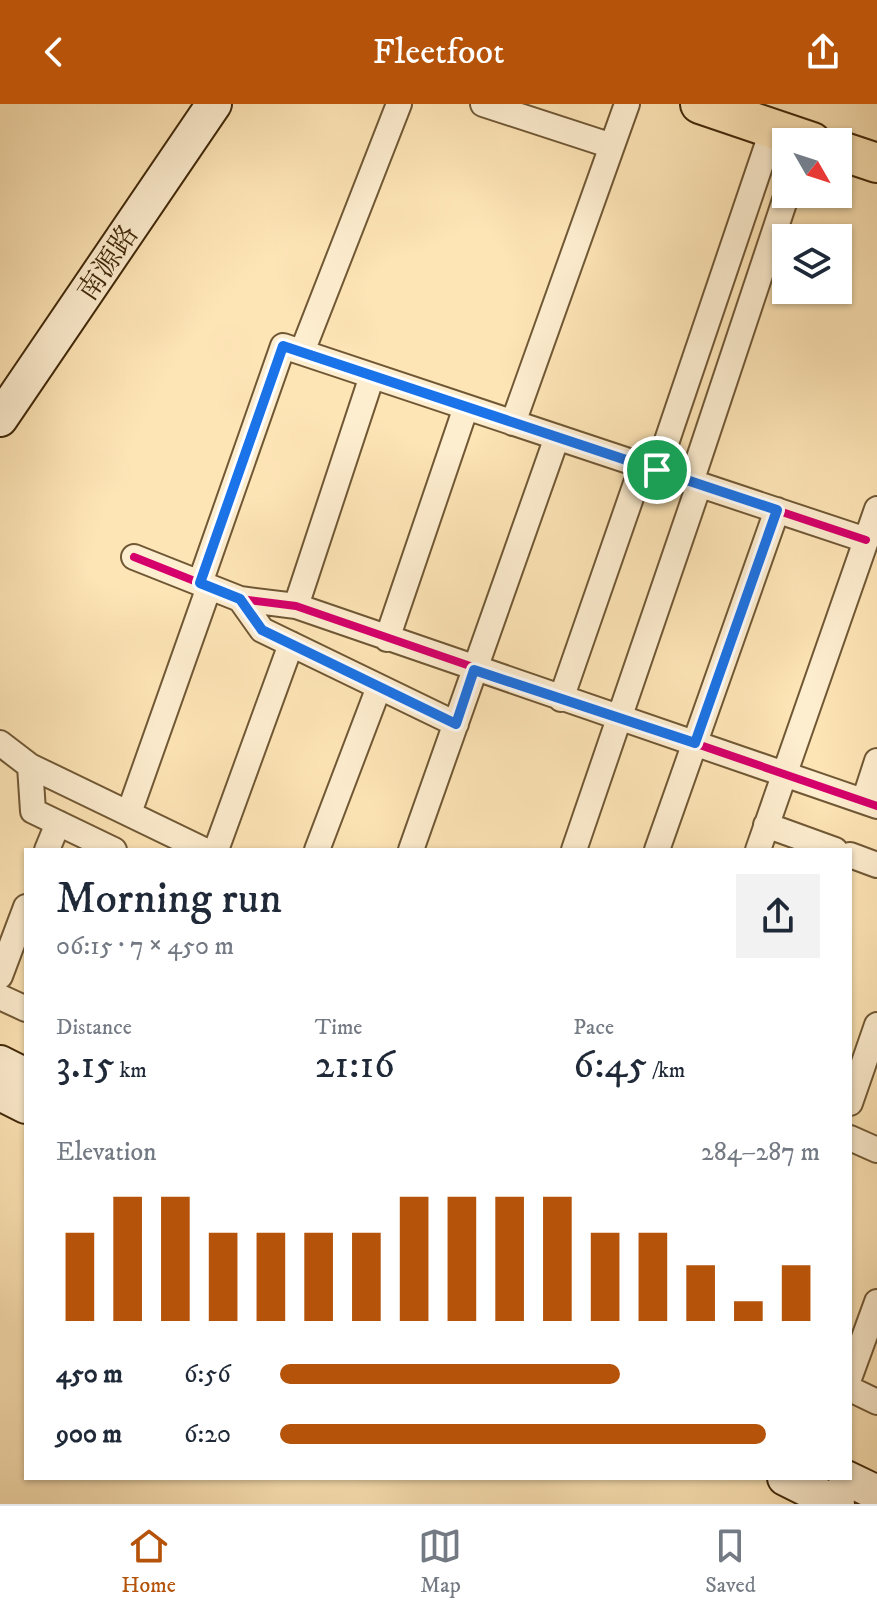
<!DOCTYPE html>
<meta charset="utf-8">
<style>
body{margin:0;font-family:"IM FELL DW Pica","Noto Serif SC",serif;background:#f2f2f3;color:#1f2937;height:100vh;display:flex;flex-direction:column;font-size:30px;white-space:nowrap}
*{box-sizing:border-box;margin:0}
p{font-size:26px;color:#747a83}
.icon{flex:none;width:44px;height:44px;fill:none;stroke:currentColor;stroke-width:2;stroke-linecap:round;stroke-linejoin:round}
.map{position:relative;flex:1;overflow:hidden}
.sheet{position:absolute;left:24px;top:744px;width:828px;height:632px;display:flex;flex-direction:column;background:#fff;border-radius:0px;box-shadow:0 2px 6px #0004}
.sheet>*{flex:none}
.needle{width:52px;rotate:129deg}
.controls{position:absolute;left:772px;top:24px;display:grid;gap:16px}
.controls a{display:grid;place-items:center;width:80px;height:80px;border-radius:0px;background:#fff;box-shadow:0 2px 6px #0004;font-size:40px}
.pin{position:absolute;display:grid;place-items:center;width:68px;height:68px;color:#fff;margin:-34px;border:4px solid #fff;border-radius:50%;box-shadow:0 2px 8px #0007}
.round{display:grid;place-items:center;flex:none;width:84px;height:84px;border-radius:0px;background:#f2f2f3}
.head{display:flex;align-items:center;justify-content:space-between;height:136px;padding:0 32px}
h1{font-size:44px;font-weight:600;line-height:60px}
.metrics{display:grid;grid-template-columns:repeat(3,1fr);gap:12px;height:136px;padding:8px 32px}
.metrics div{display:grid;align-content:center}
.metrics b{font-size:40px;font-weight:600}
.metrics small{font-size:22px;font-weight:400}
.metrics p{font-size:22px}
.chart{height:224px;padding:16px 32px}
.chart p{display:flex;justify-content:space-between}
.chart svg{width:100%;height:144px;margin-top:8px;stroke:#b45309;stroke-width:6}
ul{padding:0 32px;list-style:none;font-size:26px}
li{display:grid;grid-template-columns:128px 96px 1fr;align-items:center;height:60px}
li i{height:20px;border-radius:10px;background:#b45309}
header{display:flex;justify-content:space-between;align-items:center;height:104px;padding:0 32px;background:#b45309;color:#fff;font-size:36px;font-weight:600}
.menu{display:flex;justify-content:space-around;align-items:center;height:112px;border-top:2px solid #e0e1e3;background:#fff;font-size:22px;color:#747a83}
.menu a{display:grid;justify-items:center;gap:4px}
.menu .active{color:#b45309}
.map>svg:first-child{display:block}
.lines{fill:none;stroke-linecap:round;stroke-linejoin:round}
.minor-casing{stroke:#705835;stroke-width:28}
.secondary-casing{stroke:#41290a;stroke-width:38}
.primary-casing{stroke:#41290a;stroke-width:42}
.minor{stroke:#feeed0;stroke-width:24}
.secondary{stroke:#feeed0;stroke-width:34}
.primary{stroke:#fee5b6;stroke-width:38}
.cycleway-casing{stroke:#feeed0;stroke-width:13}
.cycleway{stroke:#d6006c;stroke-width:8}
.route-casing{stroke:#fff;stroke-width:16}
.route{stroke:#1a73e8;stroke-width:10}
.labels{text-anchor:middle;stroke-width:7;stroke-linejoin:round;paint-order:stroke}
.street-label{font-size:28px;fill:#41290a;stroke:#feeed0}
</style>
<header><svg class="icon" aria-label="back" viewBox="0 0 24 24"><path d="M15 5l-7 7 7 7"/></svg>Fleetfoot<svg class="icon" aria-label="share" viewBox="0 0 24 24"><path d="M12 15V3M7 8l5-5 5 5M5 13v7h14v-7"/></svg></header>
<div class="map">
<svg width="877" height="1400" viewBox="0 0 877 1400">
<rect width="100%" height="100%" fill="#fee5b6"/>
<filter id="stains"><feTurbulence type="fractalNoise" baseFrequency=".0025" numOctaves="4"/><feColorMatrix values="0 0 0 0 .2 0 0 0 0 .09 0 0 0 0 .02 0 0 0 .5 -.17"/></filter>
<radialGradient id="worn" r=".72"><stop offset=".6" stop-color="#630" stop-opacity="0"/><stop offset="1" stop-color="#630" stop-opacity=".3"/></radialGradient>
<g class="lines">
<g class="minor-casing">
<path id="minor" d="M483,0l129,42
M302,248l97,-248
M513,319l114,-319
M657,366l116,-342
M691,378l96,-288
M134,453l106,42 56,7 581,200
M200,479l83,-237 583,194
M240,495l22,31 194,94
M296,502l76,-230
M387,535l79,-232
M561,595l81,-233
M0,639l30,23 174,84
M30,662l3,45 81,39
M864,697l13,-40
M129,709l80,-226
M766,721l69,25
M47,746l11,-27
M216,746l75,-206
M317,746l62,-163
M411,746l146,-413
M574,746l125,-365
M657,746l120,-340
M758,746l119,-341
M850,751l27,10
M0,872l26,-69
M0,893l26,12
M850,999l27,-78
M850,1034l27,12
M850,1272l27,-74
M850,1285l27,13"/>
</g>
<g class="secondary-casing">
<path id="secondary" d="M0,315l214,-315
M0,959l26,13
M0,989l26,13
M785,1374l52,26
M846,1374l31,15"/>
</g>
<g class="primary-casing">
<path id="primary" d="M700,0l112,38
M838,46l39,13"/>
</g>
<use href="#minor" class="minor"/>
<use href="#secondary" class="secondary"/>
<use href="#primary" class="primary"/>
<g class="cycleway-casing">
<path id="cycleway" d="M134,453l106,42 56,7 581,200
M200,479l83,-237 583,194"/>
</g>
<use href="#cycleway" class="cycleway"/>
</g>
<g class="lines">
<g class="route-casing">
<path id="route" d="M283,242l494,164 -82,233 -221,-73 -18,54 -194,-94 -22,-31 -40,-16z"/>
</g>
<use href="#route" class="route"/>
</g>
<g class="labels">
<g class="street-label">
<text transform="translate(107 158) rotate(-56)" y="10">南源路</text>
</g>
</g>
<rect width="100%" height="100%" filter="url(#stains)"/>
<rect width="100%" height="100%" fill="url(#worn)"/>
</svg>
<div class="controls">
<a><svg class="needle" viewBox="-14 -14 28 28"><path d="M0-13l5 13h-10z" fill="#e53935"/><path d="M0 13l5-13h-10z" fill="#747a83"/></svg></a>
<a><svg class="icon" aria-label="layers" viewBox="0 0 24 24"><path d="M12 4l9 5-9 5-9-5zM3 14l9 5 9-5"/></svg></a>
</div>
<div class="pin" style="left:657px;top:366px;background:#1e9e55"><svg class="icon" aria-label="arrive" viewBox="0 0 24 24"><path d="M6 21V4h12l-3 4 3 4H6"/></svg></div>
<section class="sheet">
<div class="head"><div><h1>Morning run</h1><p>06:15 · 7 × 450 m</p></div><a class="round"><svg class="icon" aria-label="share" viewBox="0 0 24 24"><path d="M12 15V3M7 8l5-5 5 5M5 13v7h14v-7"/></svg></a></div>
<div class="metrics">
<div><p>Distance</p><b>3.15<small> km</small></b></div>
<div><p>Time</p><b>21:16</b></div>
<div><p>Pace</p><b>6:45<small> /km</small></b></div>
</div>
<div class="chart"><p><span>Elevation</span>284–287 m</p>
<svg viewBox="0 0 160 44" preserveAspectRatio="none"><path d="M5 44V17M15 44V6M25 44V6M35 44V17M45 44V17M55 44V17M65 44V17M75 44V6M85 44V6M95 44V6M105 44V6M115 44V17M125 44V17M135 44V27M145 44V38M155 44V27"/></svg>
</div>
<ul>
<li><b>450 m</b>6:56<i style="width:63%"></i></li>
<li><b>900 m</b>6:20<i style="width:90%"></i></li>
</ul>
</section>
</div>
<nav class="menu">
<a class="active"><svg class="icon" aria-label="home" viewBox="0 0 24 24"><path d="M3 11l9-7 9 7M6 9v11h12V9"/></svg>Home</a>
<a><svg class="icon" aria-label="map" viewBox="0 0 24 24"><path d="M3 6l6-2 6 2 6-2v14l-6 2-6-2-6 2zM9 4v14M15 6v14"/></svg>Map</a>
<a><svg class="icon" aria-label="saved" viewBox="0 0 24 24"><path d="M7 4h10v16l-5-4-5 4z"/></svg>Saved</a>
</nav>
